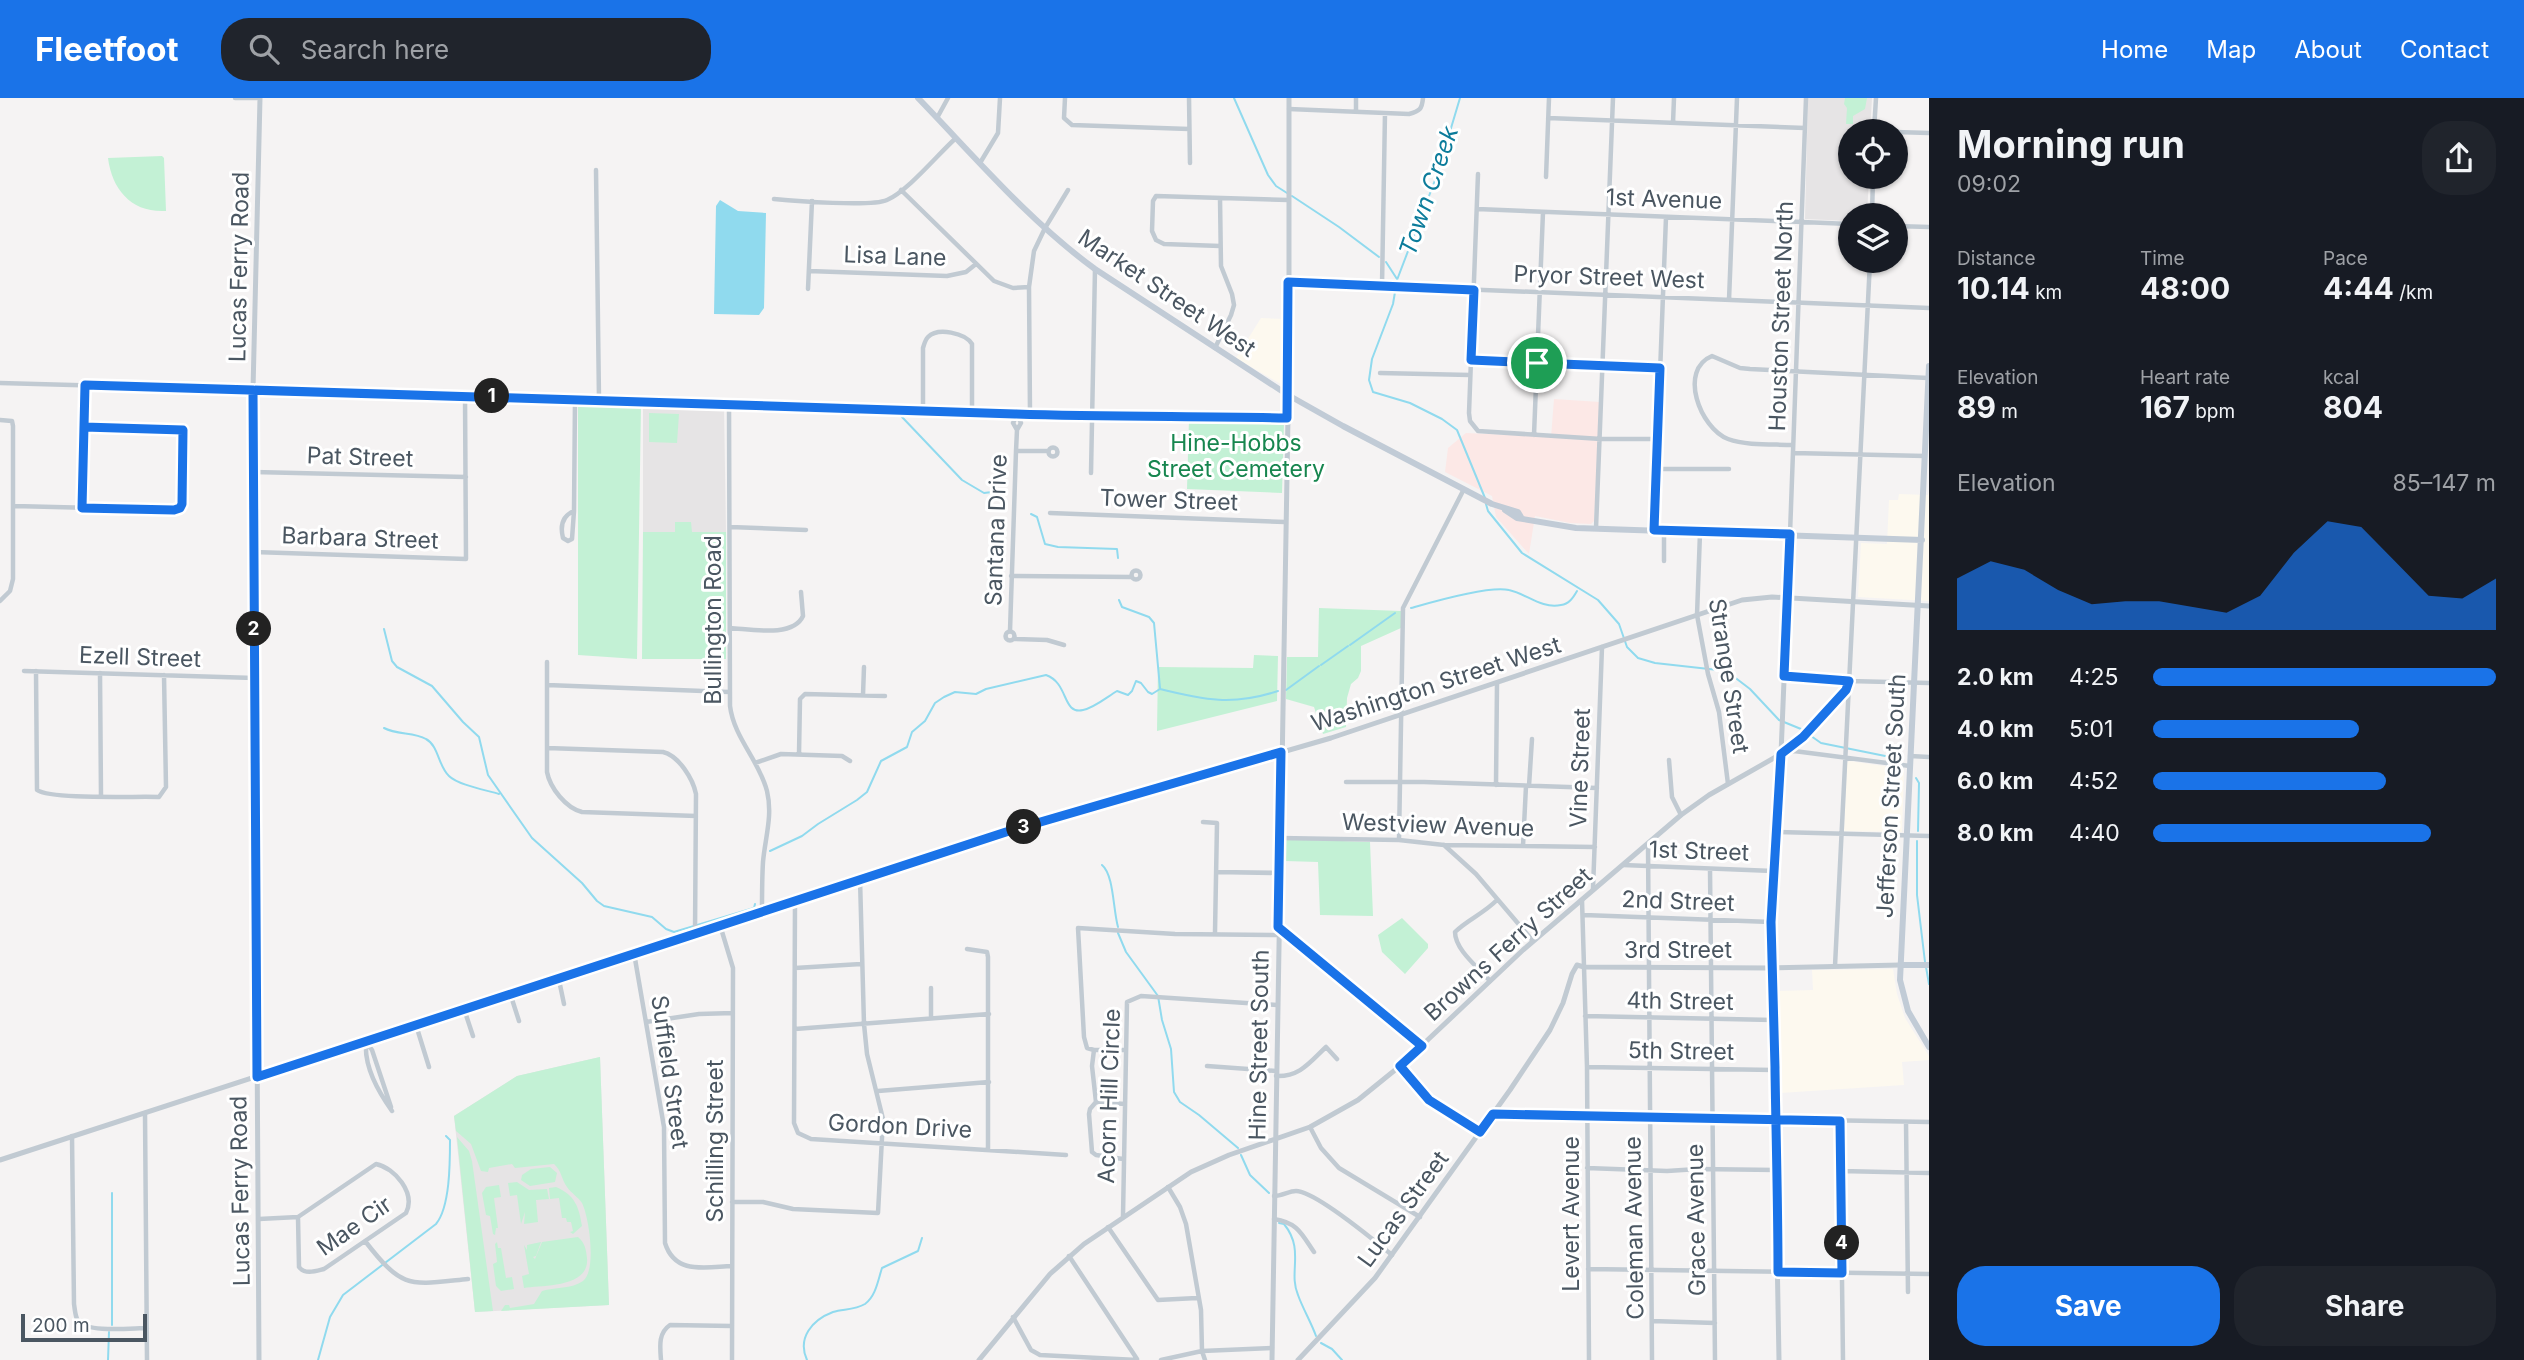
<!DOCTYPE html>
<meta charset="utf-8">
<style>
body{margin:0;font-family:Inter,sans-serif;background:#20242c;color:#f1f3f6;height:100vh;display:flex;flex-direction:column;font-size:26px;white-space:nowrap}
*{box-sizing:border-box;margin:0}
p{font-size:23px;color:#9ea1a6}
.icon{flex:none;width:38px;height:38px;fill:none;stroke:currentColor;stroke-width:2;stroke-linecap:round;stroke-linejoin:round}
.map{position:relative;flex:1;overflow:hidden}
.details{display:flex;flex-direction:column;background:#171b24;width:595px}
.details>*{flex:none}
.controls{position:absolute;left:1838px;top:21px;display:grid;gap:14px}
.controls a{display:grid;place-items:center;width:70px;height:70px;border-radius:50%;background:#171b24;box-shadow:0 2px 5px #0004;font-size:35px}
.scale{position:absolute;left:21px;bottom:18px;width:126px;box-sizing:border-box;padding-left:7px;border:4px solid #4a5661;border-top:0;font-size:19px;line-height:24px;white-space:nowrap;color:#4a5661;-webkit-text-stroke:5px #fff;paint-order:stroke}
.pin{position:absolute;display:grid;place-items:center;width:60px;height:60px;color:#fff;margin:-30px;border:4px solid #fff;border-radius:50%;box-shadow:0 2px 7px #0007}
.km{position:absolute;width:35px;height:35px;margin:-18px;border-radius:50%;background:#222;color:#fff;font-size:19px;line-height:35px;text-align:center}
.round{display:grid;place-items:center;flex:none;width:74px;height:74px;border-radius:28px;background:#20242c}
.summary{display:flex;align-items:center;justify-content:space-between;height:119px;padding:0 28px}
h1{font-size:38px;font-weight:700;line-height:52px}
.stats{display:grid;grid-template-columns:repeat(3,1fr);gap:10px;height:119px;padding:7px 28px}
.stats div{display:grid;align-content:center}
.stats b{font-size:30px;font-weight:700}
.stats small{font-size:19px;font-weight:400}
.stats p{font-size:19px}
.chart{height:196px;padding:14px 28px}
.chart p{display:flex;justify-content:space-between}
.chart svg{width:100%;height:126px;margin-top:7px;fill:#1a73e8;opacity:.7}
.primary-button{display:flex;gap:14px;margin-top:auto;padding:14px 28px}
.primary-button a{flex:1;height:80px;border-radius:28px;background:#1a73e8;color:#fff;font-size:28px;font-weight:700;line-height:80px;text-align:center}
.primary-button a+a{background:#20242c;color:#f1f3f6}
ul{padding:0 28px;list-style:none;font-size:23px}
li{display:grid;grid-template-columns:112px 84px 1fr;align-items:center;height:52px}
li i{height:18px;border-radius:9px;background:#1a73e8}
header{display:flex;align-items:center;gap:42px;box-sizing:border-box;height:98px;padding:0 35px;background:#1a73e8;color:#fff}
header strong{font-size:33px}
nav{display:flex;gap:38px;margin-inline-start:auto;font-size:24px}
.search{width:490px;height:63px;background:#20242c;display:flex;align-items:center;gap:18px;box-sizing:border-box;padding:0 24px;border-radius:28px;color:#9ea1a6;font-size:26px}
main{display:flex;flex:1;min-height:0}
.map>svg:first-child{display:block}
.commercial{fill:#fdf9ef}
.education{fill:#e6e4e5}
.medical{fill:#fce8e6}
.green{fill:#c3f1d5}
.water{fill:#90daee}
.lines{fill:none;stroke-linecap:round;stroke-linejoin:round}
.stream{stroke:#90daee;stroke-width:2}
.minor{stroke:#c1cad2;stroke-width:4.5}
.tertiary{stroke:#c1cad2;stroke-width:5}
.secondary{stroke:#c1cbd6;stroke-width:6}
.route-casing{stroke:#fff;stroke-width:14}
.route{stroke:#1a73e8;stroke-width:9}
.labels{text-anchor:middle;stroke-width:6;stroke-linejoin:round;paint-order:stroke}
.street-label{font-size:23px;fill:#4a5661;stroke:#fff}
.park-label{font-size:23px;fill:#17864f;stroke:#fff}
.water-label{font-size:24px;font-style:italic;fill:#0c7c9b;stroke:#fff}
</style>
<header>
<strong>Fleetfoot</strong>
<div class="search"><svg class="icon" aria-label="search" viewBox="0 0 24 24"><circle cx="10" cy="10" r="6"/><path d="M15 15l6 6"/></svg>Search here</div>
<nav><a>Home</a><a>Map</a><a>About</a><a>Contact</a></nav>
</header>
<main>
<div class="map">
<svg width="1929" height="1262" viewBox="0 0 1929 1262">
<rect width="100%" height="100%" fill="#f5f3f3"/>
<path class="commercial" d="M1261,220l24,1 -1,67 -48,-28z
M1929,393v110l-71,-4 3,-54 26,1 2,-44h9l1,-6 29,1z
M1849,663l55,8 -2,63 -58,-1 3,-68z
M1893,871l4,25 8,24 24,38v4l-27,2 2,23 -124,8 -2,-102 35,-1 -1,-20z"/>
<path class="education" d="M1808,0h64l-2,33h-20v46h19l-2,38h-17v6l-45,-2z
M643,307l81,2 2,125h-83z
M600,959l9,248 -134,7 -21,-196 63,-40z"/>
<path class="medical" d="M1554,301l46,3 -6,119 -3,3 -21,-1 -35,-7 -6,38 -33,-37 -4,-21 -47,-24 3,-24 18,-15 85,4z"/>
<path class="green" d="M1845,0h22l-2,11 -12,7v8h-7l1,-16 -3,-4z
M162,58l2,2 2,53c-34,2 -54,-21 -58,-53z
M578,306l63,2 -4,253 -59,-4z
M649,315l30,1 -2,29 -28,-1z
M1189,321l95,3 -2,71 -95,-4z
M675,424h16l1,10h34v127h-84l1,-127h32z
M1319,510l82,3v17l-40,18v25l-3,7 -7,6 -4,14 -1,29 -23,7 -9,-27 -28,-8 1,-42h31z
M1254,557l24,1 -1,45 -120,30 1,-64 95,1z
M1285,741l85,3 3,74 -53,-1 -2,-53 -33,-1z
M1402,820l26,26v4l-23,26 -23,-22 -4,-17z
M600,959l9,248 -108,6 4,-6h4l1,3 24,-4 8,-13c12,-4 30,-2 41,-10 14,-11 6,-64 -1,-78 -4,-6 -11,-10 -15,-16 -6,-8 -5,-16 -13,-23l-39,4 -3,-4 -23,4 -1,4 -7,-1 -10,-27 -15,-13 -2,-15 63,-40z
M457,1039l12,14 3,10 21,150 -18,1z
M550,1069l7,6 -2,9 -25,4 -9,-6 1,-5 9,-6z
M517,1084l12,8 18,-1 2,10 -13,1 2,22 -14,2 1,-12 -4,12 -4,-29 -7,1 -2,-13z
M499,1087l2,12 -7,1 4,30h-2l-1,7 -2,-1 -3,-18 -4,-1 -4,-22 4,-6z
M556,1089c19,8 23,20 26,39l-9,8 -3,-2 3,-1 -2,-9h-4l-1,-4h-4l-3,-20 -9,1 -1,-11z
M578,1139c7,6 8,12 9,21 3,30 -45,27 -63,30l-2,-12 7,-2 -5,-29 3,5v-5l14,-3 -5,14 -3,1 2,2 7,-17z
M497,1144l1,6h3l5,30 6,-1 2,12 -13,2 -5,-5 -3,-22 4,-2 -2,-18z"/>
<path class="water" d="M720,102l18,11 28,2 -2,95 -5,7 -45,-1 2,-108z"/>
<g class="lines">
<path class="stream" d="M1234,0l34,77 8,11 11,7
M1460,0l-23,77 -40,105 -4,24 -21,55 -3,21 4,12 37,11 32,16 15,11 28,68
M1292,98l47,31 40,30
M1386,164l11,17
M902,319l60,63 22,13 8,-1
M1486,406l2,7 34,42 76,47 21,24 8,23 11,11 17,5 63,7 15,6 17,13 29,31 22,9 20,14 79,16
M1031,416l6,3 8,27 13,3 59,2 1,9
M1119,502l3,7 27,10 5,6 6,65
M1411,510c21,-6 78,-23 98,-18 18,4 32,19 52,15 8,-1 12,-7 16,-14
M384,531l8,32 5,6 35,19 31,36 16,15 9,38 44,63 50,45 15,18 7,5 48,11 14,12 8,3 80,-24 1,-4
M1350,547l45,-32
M1321,567l27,-19
M1286,592l33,-24
M384,630c13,7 30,4 42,11 13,7 12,27 23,37 9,9 37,14 50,18
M1916,680l3,5 -1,48
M1917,743v54l8,67
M770,753l32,-15 16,-12 39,-24 10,-8 14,-31 26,-14 5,-15 13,-11 10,-18 9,-6 11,-5 21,2 10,-5 60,-14c23,8 16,40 37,35 11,-2 24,-13 34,-19l11,4 4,-4 4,-10 5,2 7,9 4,2 8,-5c44,11 73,17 118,2
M1102,767c12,10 11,45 16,62
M1118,835l8,19 32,44 4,24 9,29 3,43 6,10 19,13 39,33
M1926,869l3,17
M1241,1057l9,20 19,18
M1279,1125l5,1c21,26 4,48 14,71 5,14 13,27 18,41
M112,1227v-132
M1321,1245l11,6 10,11
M108,1262l1,-28
M318,1262l12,-43 13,-22 93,-71c14,-17 14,-61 14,-84l-4,-4
M807,1262c-10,-22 5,-40 26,-48 11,-3 22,-2 32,-8 11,-8 13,-24 17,-36l36,-17 4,-13"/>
<path class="minor" d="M235,0h22
M1065,0l-1,20 8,7 117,4
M1189,0l1,65
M1289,11l120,5c11,-3 13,-5 14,-16
M1356,13v-13
M937,20l11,-20
M1548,20l257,10
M1673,25l1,-25
M1874,33l2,-33
M1895,34l34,1
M980,65l18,-30 2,-35
M596,72l3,229
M1478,76l-9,239 1,8 8,10 123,8h56
M1546,79l3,-79
M901,92l93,91 19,7 16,-1
M774,101c20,2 98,8 113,1 21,-9 51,-46 69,-62
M1477,111l373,15
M1872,117l1,-38
M1895,128l34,1
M1220,148l-56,-2 -8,-4 -4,-9 1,-30 3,-5 132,4
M809,173l138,5 19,-4 10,-8
M1289,184l640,26
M1382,188l3,-173
M808,191l4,-88
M1729,202l8,-202
M1215,250l16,-33 3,-10 -2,-11 -11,-28 -1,-68
M1471,263l189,7
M1380,275l90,2
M0,285l253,7
M729,306l1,302c4,32 29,54 37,85 6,25 -2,47 -4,71 -1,16 -1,33 -1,49
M923,313v-63c1,-3 2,-8 5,-11 10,-10 37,-4 44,7v68
M1030,316l-1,-127 5,-36 11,-23 23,-38
M1017,317l-4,8 4,7
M0,322l12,1 1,5v153l-3,12 -10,10
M1534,337l9,-223
M1793,347c-20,-1 -46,1 -65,-6 -28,-11 -50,-69 -16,-83l28,12 10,1 178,9
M1048.5 354a4.5 4.5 0 1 1 9 0a4.5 4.5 0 1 1-9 0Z
M1016,353h32
M1793,355l132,3
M1656,371h73
M254,374l212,5
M1091,375l4,-204
M14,408l160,4 6,-2 2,-4 1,-74 -99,-3
M82,410l3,-123
M574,413l1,-111
M574,413l-2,28 -4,2 -5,-3c-3,-12 -1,-22 11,-27z
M1050,415l235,9
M730,429l76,3
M1596,430l17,-430
M1654,432l12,-313
M1700,435l-3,82 11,59 11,38 9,72
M1790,436l16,-436
M254,454l212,7 -1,-164
M1664,463v-30
M1131.5 477a4.5 4.5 0 1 1 9 0a4.5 4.5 0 1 1-9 0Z
M1011,478l121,1
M730,530c20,1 63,10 73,-12l-2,-24
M1010,533l6,-180 1,-21 4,-7 -4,-9
M1005.5 538a4.5 4.5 0 1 1 9 0a4.5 4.5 0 1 1-9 0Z
M1014,541l33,1 17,5
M547,564v110c3,16 19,36 35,40l114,4
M24,573l230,7
M36,573l1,119c15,10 100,6 122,7l7,-10 -2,-112
M100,575l1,123
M1784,578l65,5 80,2
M547,587l182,7
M863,597l1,-28
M547,650l116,4c16,4 30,27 33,42l-1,139
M1785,653l18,-14 43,-48 2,-5
M799,656l1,-55 5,-5 80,2
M1781,656l13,-3 116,15
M1910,658l19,1
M1669,662l3,37 9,18
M755,665l26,-9 61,2 8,5
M1346,684h78l173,6
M1496,687l1,-102
M1529,688l3,-47
M1203,724l14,1 -2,109
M1776,734l153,4
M1280,740l119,2 45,5 151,2
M1399,742l4,-232 61,-119
M1648,746l4,516
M1444,747l32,29 57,67
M1523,748l3,-60
M1623,767l150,6
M1710,771l5,491
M1216,774l64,1
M1593,791l9,-242
M1582,802l5,167 2,293
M795,803l-1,222 4,10 13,6 255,16
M1584,817l187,7
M720,827l13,43 -1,392
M1280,830l142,118
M967,851l20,3 1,5v192
M634,855l30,174 1,116c10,32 40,24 67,23
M1835,868l35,-705
M795,870l66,-4
M557,881l2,1 5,24
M1490,883c-11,-13 -35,-31 -35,-49 12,-12 28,-18 42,-32
M931,890v30
M510,895l9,28
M464,911l9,27
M1585,918l188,4
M646,924l53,-8 34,-1
M416,927l13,42
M795,931l194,-15
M366,944c-2,25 12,49 26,69
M367,945l5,7 19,57
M1094,952l-7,-2 -3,-11 -6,-109 97,6 103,1
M1094,952l-2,16 4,36 -6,7 -1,5 3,38 4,3 27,4
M1094,952h31
M1207,968l69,5
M1400,968l29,34 51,32
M1587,969l187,3
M1276,978c24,1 34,-14 50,-29l11,12
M878,993l111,-9
M1096,1004l29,2
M145,1015l2,247
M1493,1016l436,8
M1840,1023l3,239
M1906,1024l2,170
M1310,1029l11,21 18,20 81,49
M72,1038l2,168c1,6 1,12 4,17 9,12 54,7 69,7
M1587,1070l80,3 31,-2 78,1
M1841,1073l88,2
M1168,1089l12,20 6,17 15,86 1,41 3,9
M1274,1098c8,0 15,-5 22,-5 19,0 79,50 96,64
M732,1104h31l30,7 85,4 5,-94 -16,-65 -3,-30 -4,-145
M1123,1118l4,-214 14,-6 136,9
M259,1121l39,-2 78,-53c19,4 40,29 30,49l-82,56c-8,2 -19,6 -25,-2l-1,-50
M1274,1121c24,4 27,14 40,33
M1108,1129l50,73 39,-2
M365,1143c38,49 44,44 103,38
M1069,1158l68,103
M1588,1171l341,5
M1013,1219l18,33 9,5 97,5
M1652,1223l63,2
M661,1262c-1,-13 -3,-27 9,-35l62,1
M1161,1262l41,-9 70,-3"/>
<path class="tertiary" d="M253,292l764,24 270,4
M0,1062l1006,-328 325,-94 411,-138 30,-3 157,9
M259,1262l-6,-970 7,-292
M979,1262l71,-86 34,-30 107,-72 38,-17 81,-28 48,-27 42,-34 123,-116 158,-135 28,-20 72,-41
M1272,1262l17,-1003v-259
M1298,1262l77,-82 135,-188 40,-60 13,-27 9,-29 5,-9 7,2 188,1 128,-3
M1779,1262l-8,-438 10,-168 9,-220"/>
<path class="secondary" d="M918,0c57,59 111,123 177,171l193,126 55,31 149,78 26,8 3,5
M1929,268l-29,614 8,31 21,36
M1505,412l12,8 59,10 346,12
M1900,867h29"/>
</g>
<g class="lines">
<g class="route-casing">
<path id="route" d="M1537,265l-66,-3 3,-70 -186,-8 -1,136c-90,-2 -181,-1 -272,-4 -310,-9 -620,-22 -930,-29l-1,42 99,3 -1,74 -2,4 -6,2 -92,-2 3,-123 168,5 4,687 749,-245 275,-80 -3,175 144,119 -22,20 29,34 51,32 13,-18 347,7 2,152 -64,-1c0,-67 -2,-134 -3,-202v-3l-4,-145 10,-168 22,-17 43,-47 3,-9 -65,-5 6,-142 -136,-4 6,-162 -123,-5"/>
</g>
<use href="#route" class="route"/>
</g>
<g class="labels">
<g class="street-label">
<text transform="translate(1664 101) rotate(2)" y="8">1st Avenue</text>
<text transform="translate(895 158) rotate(2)" y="8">Lisa Lane</text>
<text transform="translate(239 169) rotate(-89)" y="8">Lucas Ferry Road</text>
<text transform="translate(1609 179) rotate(2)" y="8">Pryor Street West</text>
<text transform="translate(1167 195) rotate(34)" y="8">Market Street West</text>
<text transform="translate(1781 218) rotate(-88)" y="8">Houston Street North</text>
<text transform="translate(360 359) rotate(2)" y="8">Pat Street</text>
<text transform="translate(1169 402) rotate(2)" y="8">Tower Street</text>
<text transform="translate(996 432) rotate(-88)" y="8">Santana Drive</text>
<text transform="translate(360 440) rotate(2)" y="8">Barbara Street</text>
<text transform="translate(713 522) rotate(-90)" y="8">Bullington Road</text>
<text transform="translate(140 559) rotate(2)" y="8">Ezell Street</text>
<text transform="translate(1729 578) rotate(81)" y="8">Strange Street</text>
<text transform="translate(1436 586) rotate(-18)" y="8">Washington Street West</text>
<text transform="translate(1580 670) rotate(-88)" y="8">Vine Street</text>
<text transform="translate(1891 698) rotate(-87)" y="8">Jefferson Street South</text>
<text transform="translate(1438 727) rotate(2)" y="8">Westview Avenue</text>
<text transform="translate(1699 753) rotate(2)" y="8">1st Street</text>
<text transform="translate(1678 803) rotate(2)" y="8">2nd Street</text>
<text transform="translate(1508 846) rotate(-42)" y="8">Browns Ferry Street</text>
<text x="1678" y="860">3rd Street</text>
<text transform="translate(1680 903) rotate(1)" y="8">4th Street</text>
<text transform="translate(1259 947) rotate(-89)" y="8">Hine Street South</text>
<text transform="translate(1681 953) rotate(1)" y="8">5th Street</text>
<text transform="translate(670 974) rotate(82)" y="8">Suffield Street</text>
<text transform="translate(1109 998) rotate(-88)" y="8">Acorn Hill Circle</text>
<text transform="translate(900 1028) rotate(3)" y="8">Gordon Drive</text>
<text transform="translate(715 1043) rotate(-90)" y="8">Schilling Street</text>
<text transform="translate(240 1093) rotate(-91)" y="8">Lucas Ferry Road</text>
<text transform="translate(1403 1111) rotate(-54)" y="8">Lucas Street</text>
<text transform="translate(1571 1116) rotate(-90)" y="8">Levert Avenue</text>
<text transform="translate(1696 1122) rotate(-91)" y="8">Grace Avenue</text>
<text transform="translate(354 1128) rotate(-35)" y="8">Mae Cir</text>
<text transform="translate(1634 1130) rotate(-91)" y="8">Coleman Avenue</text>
</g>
<g class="park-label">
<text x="1236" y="353">Hine-Hobbs<tspan x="1236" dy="26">Street Cemetery</tspan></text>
</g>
<g class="water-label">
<text transform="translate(1429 93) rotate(-71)" y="8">Town Creek</text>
</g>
</g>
</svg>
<div class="controls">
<a><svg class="icon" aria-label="locate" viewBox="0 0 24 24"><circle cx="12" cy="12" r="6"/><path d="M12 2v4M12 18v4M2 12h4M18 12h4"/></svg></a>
<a><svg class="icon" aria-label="layers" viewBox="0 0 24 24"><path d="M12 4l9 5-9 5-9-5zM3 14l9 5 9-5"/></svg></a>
</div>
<div class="scale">200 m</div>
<div class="pin" style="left:1537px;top:265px;background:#1e9e55"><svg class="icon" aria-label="arrive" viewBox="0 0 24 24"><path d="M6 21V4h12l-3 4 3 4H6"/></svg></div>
<b class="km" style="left:492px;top:298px">1</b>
<b class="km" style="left:254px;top:531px">2</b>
<b class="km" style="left:1024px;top:729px">3</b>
<b class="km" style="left:1842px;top:1145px">4</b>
</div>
<section class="details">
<div class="summary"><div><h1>Morning run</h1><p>09:02</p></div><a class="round"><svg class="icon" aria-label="share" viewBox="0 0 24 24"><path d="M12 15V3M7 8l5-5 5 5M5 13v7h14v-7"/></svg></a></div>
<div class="stats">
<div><p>Distance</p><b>10.14<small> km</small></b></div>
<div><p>Time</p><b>48:00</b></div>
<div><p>Pace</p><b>4:44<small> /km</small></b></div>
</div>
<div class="stats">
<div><p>Elevation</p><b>89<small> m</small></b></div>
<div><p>Heart rate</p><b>167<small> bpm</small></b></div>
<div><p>kcal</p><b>804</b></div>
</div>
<div class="chart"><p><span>Elevation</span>85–147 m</p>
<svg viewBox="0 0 160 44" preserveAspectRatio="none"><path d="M0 44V26L10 20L20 23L30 30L40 35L50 34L60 34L70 36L80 38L90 32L100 17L110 6L120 8L130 20L140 32L150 33L160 26V44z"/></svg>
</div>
<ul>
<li><b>2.0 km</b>4:25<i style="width:100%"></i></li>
<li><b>4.0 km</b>5:01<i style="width:60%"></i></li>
<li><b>6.0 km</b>4:52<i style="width:68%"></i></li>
<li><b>8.0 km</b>4:40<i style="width:81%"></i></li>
</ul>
<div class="primary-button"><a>Save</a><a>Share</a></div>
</section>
</main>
